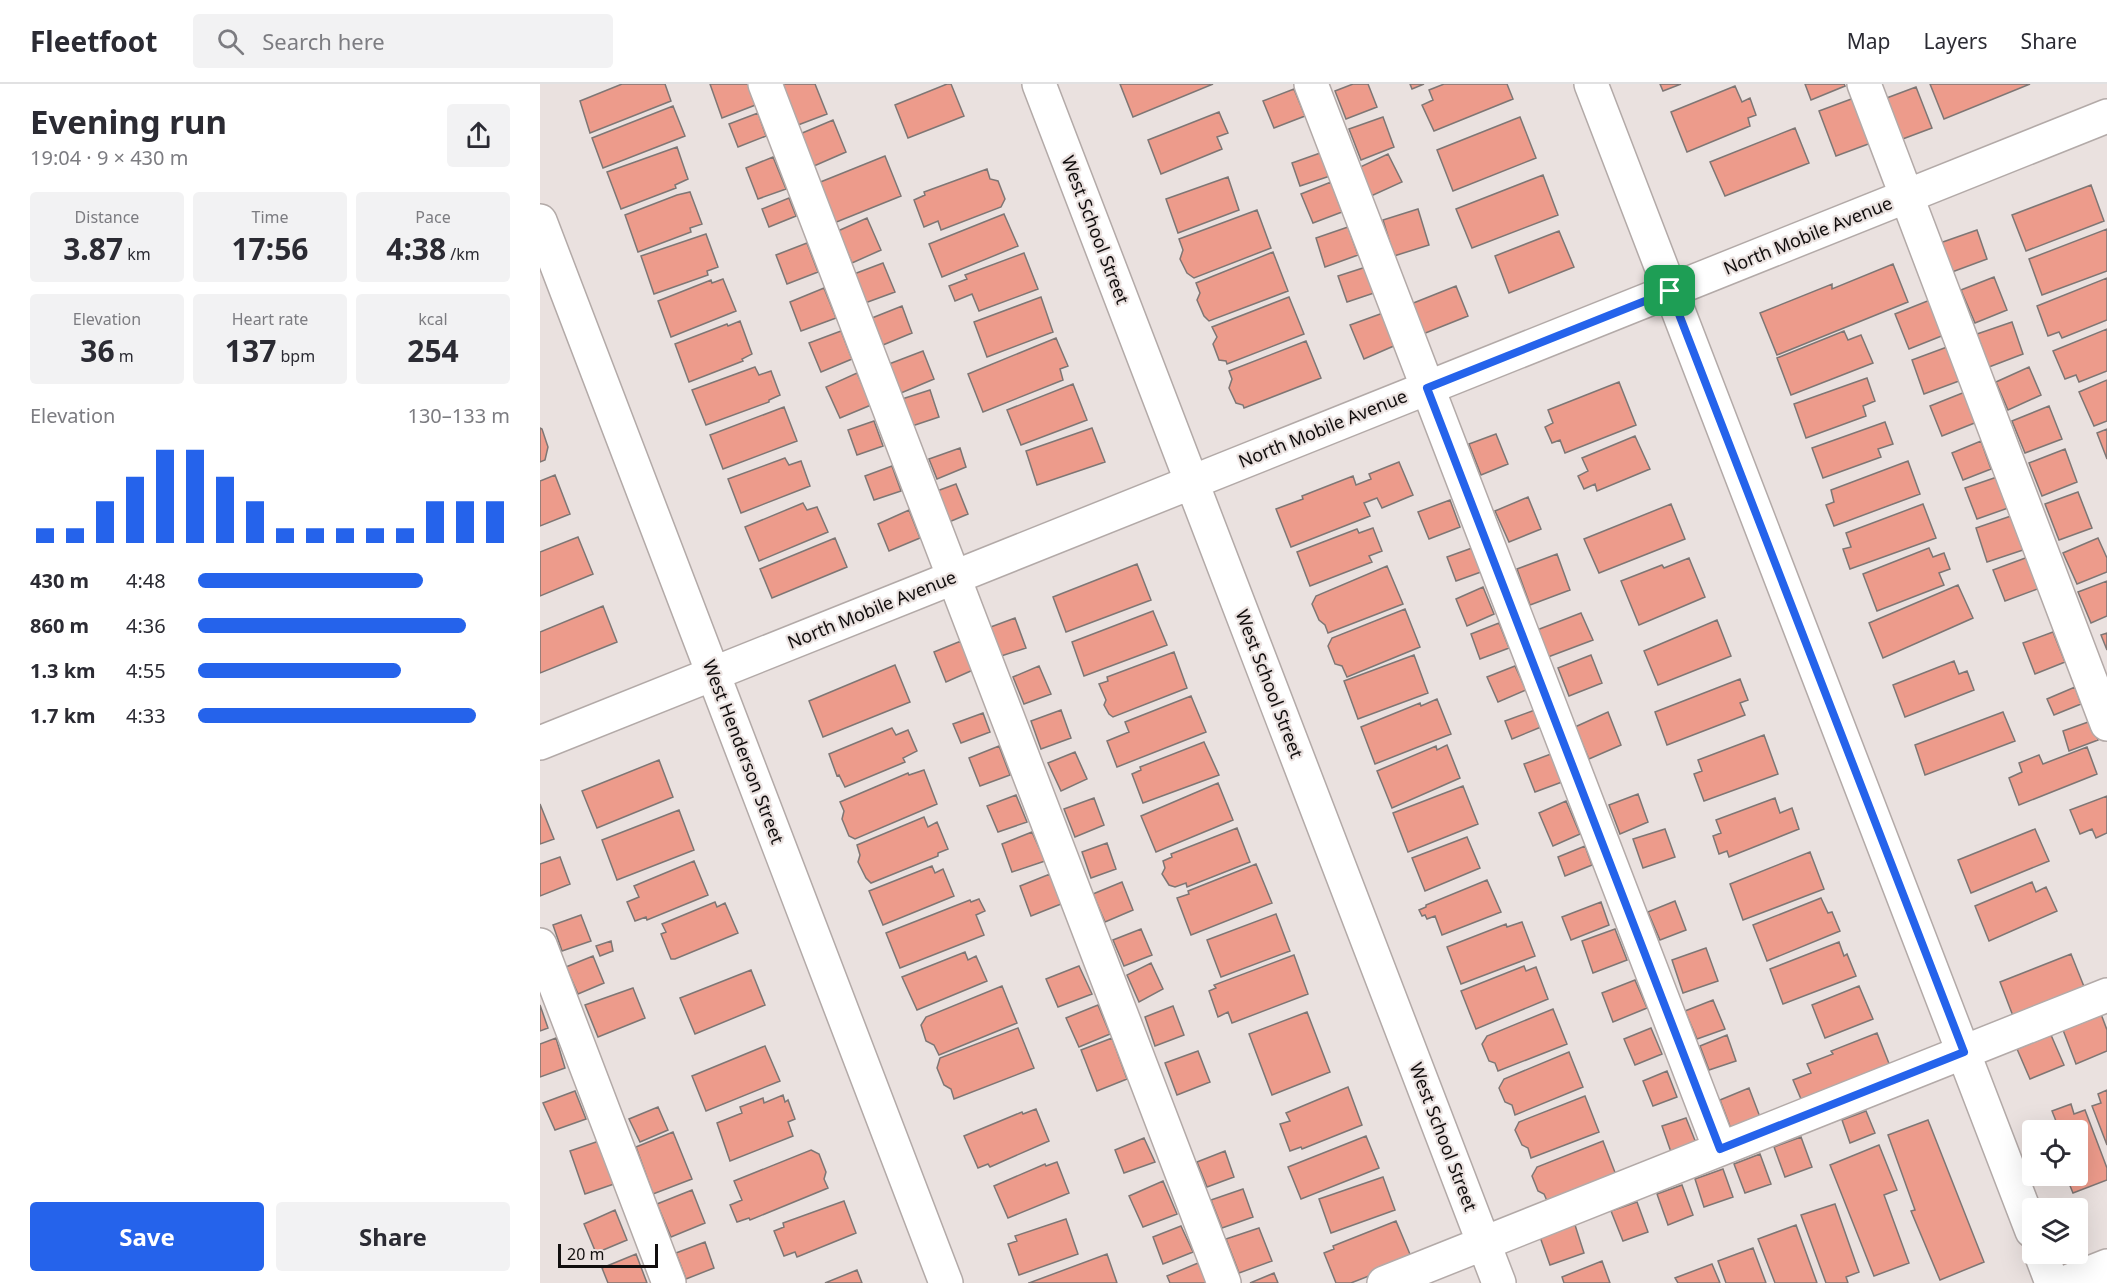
<!DOCTYPE html>
<meta charset="utf-8">
<style>
body{margin:0;font-family:"Noto Sans",sans-serif;background:#f2f2f3;color:#2b2b33;height:100vh;display:flex;flex-direction:column;font-size:22px;white-space:nowrap}
*{box-sizing:border-box;margin:0}
p{font-size:20px;color:#7c7c81}
.icon{flex:none;width:33px;height:33px;fill:none;stroke:currentColor;stroke-width:2;stroke-linecap:round;stroke-linejoin:round}
.map{position:relative;flex:1;overflow:hidden}
.side{display:flex;flex-direction:column;background:#fff;width:540px}
.side>*{flex:none}
.controls{position:absolute;left:1482px;top:1036px;display:grid;gap:12px}
.controls a{display:grid;place-items:center;width:66px;height:66px;border-radius:6px;background:#fff;box-shadow:0 6px 24px #0002;font-size:30px}
.scale{position:absolute;left:18px;bottom:15px;width:100px;box-sizing:border-box;padding-left:6px;border:3px solid #110e0e;border-top:0;font-size:16px;line-height:21px;white-space:nowrap;color:#110e0e;-webkit-text-stroke:4px #eae1df;paint-order:stroke}
.pin{position:absolute;display:grid;place-items:center;width:51px;height:51px;color:#fff;margin:-26px;border-radius:12px;box-shadow:0 3px 9px #0006}
.round{display:grid;place-items:center;flex:none;width:63px;height:63px;border-radius:6px;background:#f2f2f3}
.head{display:flex;align-items:center;justify-content:space-between;height:102px;padding:0 30px}
h1{font-size:33px;font-weight:700;line-height:45px}
.figures{display:grid;grid-template-columns:repeat(3,1fr);gap:9px;height:102px;padding:6px 30px}
.figures div{display:grid;align-content:center;border-radius:6px;background:#f2f2f3;text-align:center}
.figures b{font-size:30px;font-weight:700}
.figures small{font-size:16px;font-weight:400}
.figures p{font-size:16px}
.chart{height:168px;padding:12px 30px}
.chart p{display:flex;justify-content:space-between}
.chart svg{width:100%;height:108px;margin-top:6px;stroke:#2563eb;stroke-width:6}
.action{display:flex;gap:12px;margin-top:auto;padding:12px 30px}
.action a{flex:1;height:69px;border-radius:6px;background:#2563eb;color:#fff;font-size:24px;font-weight:700;line-height:69px;text-align:center}
.action a+a{background:#f2f2f3;color:#2b2b33}
ul{padding:0 30px;list-style:none;font-size:20px}
li{display:grid;grid-template-columns:96px 72px 1fr;align-items:center;height:45px}
li i{height:15px;border-radius:8px;background:#2563eb}
header{display:flex;align-items:center;gap:36px;box-sizing:border-box;height:84px;padding:0 30px;background:#fff;border-bottom:2px solid #e1e1e2}
header strong{font-size:28px}
nav{display:flex;gap:33px;margin-inline-start:auto;font-size:21px}
.search{width:420px;height:54px;background:#f2f2f3;display:flex;align-items:center;gap:15px;box-sizing:border-box;padding:0 21px;border-radius:6px;color:#7c7c81;font-size:22px}
main{display:flex;flex:1;min-height:0}
.map>svg:first-child{display:block}
.building{fill:#ed9b8b;stroke:#7e7674;stroke-width:1.5}
.lines{fill:none;stroke-linecap:round;stroke-linejoin:round}
.minor-casing{stroke:#b3aaa8;stroke-width:36}
.minor{stroke:#fff;stroke-width:33}
.route-casing{stroke:#fff;stroke-width:12}
.route{stroke:#2563eb;stroke-width:8}
.labels{text-anchor:middle;stroke-width:4.5;stroke-linejoin:round;paint-order:stroke}
.street-label{font-size:18px;fill:#110e0e;stroke:#eae1df}
</style>
<header>
<strong>Fleetfoot</strong>
<div class="search"><svg class="icon" aria-label="search" viewBox="0 0 24 24"><circle cx="10" cy="10" r="6"/><path d="M15 15l6 6"/></svg>Search here</div>
<nav><a>Map</a><a>Layers</a><a>Share</a></nav>
</header>
<main>
<section class="side">
<div class="head"><div><h1>Evening run</h1><p>19:04 · 9 × 430 m</p></div><a class="round"><svg class="icon" aria-label="share" viewBox="0 0 24 24"><path d="M12 15V3M7 8l5-5 5 5M5 13v7h14v-7"/></svg></a></div>
<div class="figures">
<div><p>Distance</p><b>3.87<small> km</small></b></div>
<div><p>Time</p><b>17:56</b></div>
<div><p>Pace</p><b>4:38<small> /km</small></b></div>
</div>
<div class="figures">
<div><p>Elevation</p><b>36<small> m</small></b></div>
<div><p>Heart rate</p><b>137<small> bpm</small></b></div>
<div><p>kcal</p><b>254</b></div>
</div>
<div class="chart"><p><span>Elevation</span>130–133 m</p>
<svg viewBox="0 0 160 44" preserveAspectRatio="none"><path d="M5 44V38M15 44V38M25 44V27M35 44V17M45 44V6M55 44V6M65 44V17M75 44V27M85 44V38M95 44V38M105 44V38M115 44V38M125 44V38M135 44V27M145 44V27M155 44V27"/></svg>
</div>
<ul>
<li><b>430 m</b>4:48<i style="width:72%"></i></li>
<li><b>860 m</b>4:36<i style="width:86%"></i></li>
<li><b>1.3 km</b>4:55<i style="width:65%"></i></li>
<li><b>1.7 km</b>4:33<i style="width:89%"></i></li>
</ul>
<div class="action"><a>Save</a><a>Share</a></div>
</section>
<div class="map">
<svg width="1567" height="1199" viewBox="0 0 1567 1199">
<rect width="100%" height="100%" fill="#eae1df"/>
<path class="building" d="M82,0h43l6,17 -81,32 -10,-32z
M170,0h40l8,20 -36,14z
M242,0h33l12,30 -29,11z
M407,0h4l13,32 -56,22 -13,-33z
M580,0h93l-80,33z
M813,0h15l9,23 -31,12 -11,-28z
M870,0h14l-12,5z
M904,0h63l6,15 -79,32 -12,-26 11,-5 -4,-10z
M1120,0h21l-18,7z
M1265,0h39l1,2 -34,14z
M1390,0h100l-86,35z
M1195,2l7,16 8,-4 6,17 -8,3 2,8 -63,26 -16,-40z
M1376,3l16,41 -32,12 -16,-41z
M754,5l11,27 -31,12 -11,-27z
M1314,14l17,45 -35,13 -17,-45z
M133,22l12,30 -82,32 -11,-30z
M679,28l9,21 -11,4 5,12 -61,25 -13,-34z
M218,29l8,23 -28,11 -9,-23z
M843,33l11,30 -33,13 -12,-31z
M980,33l16,41 -83,33 -16,-41z
M293,36l13,32 -32,14 -14,-32z
M1255,44l14,35 -84,33 -15,-34z
M137,63l11,32 -13,6 1,3 -55,21 -14,-37z
M783,68l7,24 -30,10 -8,-23z
M848,70l14,28 -31,14 -13,-28z
M345,72l16,40 -67,27 -16,-40z
M233,73l13,32 -28,10 -12,-31z
M447,85l3,10 8,2 7,18 -4,8 -60,23 -3,-9 -14,6 -10,-27 11,-5 -1,-3z
M1003,91l15,40 -86,33 -16,-39z
M688,93l11,33 -61,23 -12,-34z
M791,98l11,30 -29,11 -12,-29z
M1551,101l13,36 -78,30 -14,-36z
M150,108l12,32 -12,4 1,4 -53,20 -13,-37 52,-20z
M249,114l7,18 -27,11 -7,-18z
M878,125l11,36 -35,11 -11,-36z
M717,126l14,38 -77,30 -7,-5 -7,-14 3,-9 -4,-11z
M464,130l14,32 -76,31 -13,-33z
M327,134l14,32 -29,13 -14,-32z
M808,143l10,28 -33,12 -9,-29z
M1567,145v42l-65,24 -13,-36z
M1437,146l10,29 -35,13 -12,-29z
M1019,147l15,36 -65,26 -14,-37z
M166,150l12,33 -11,4 1,4 -54,19 -13,-38z
M267,159l11,29 -31,12 -11,-29z
M733,168l15,39 -79,30 -5,-5 -7,-16 3,-7 -4,-10z
M484,169l14,36 -59,22 -7,-17 -17,7 -6,-15 18,-7 -2,-4z
M343,179l12,29 -30,11 -11,-29z
M1353,180l15,38 -131,53 -17,-42 72,-29v5z
M826,183l8,26 -27,9 -9,-26z
M1454,193l13,33 -32,13 -14,-33z
M1567,194v42l-45,18 -3,-6 -11,4 -11,-30z
M183,195l13,32 -65,26 -13,-36 53,-21 1,3z
M916,202l12,30 -45,18 -12,-30z
M284,204l12,30 -35,13 -11,-29z
M501,213l12,35 -66,25 -13,-35z
M749,213l15,37 -77,30 -1,-3 -7,-1 -6,-16 4,-7 -5,-10z
M1390,216l14,35 -35,14 -14,-35z
M362,222l10,27 -29,12 -11,-27z
M843,229l13,32 -32,14 -14,-34z
M200,237l12,33 -10,5 1,2 -54,21 -14,-38 52,-20 1,2z
M1472,238l11,32 -34,13 -12,-33z
M1567,245v42l-28,11 -3,-7 -11,4 -12,-28z
M301,247l11,28 -31,13 -12,-29z
M1304,247l4,9 13,-5 12,28 -82,32 -14,-37z
M516,254l12,28 -8,3 3,11 -80,32 -15,-38z
M766,257l15,37 -77,30 -1,-3 -7,-2 -7,-15 3,-9 -3,-8z
M1407,263l12,34 -35,13 -12,-34z
M383,267l11,28 -33,14 -12,-29z
M215,283l4,8 12,-4 9,24 -11,5v2l-63,23 -14,-35z
M1489,283l12,28 -33,15 -12,-28z
M317,289l14,32 -31,13 -14,-31z
M1327,294l8,23 -12,5 3,10 -60,22 -12,-34z
M1567,296v41l-13,5 -15,-34z
M1079,298l17,43 -71,28 -5,-13 -8,3 -7,-16 8,-4 -5,-13z
M533,300l14,36 -66,25 -14,-35z
M390,306l9,27 -27,9 -10,-27z
M1425,308l12,30 -35,14 -12,-30z
M1509,322l13,33 -37,14 -13,-32z
M244,323l13,34 -74,28 -13,-34z
M334,337l9,25 -26,9 -9,-25z
M1345,338l8,22 -15,5 3,8 -58,21 -11,-30z
M0,344l2,1 6,18 -3,13 -5,2z
M552,344l13,34 -68,23 -11,-34z
M1567,345v30l-10,-26z
M956,350l12,30 -27,11 -12,-31z
M1095,352l15,33 -53,22 -2,-7 -11,5 -6,-13 10,-5 -6,-13z
M1441,357l10,28 -28,11 -11,-27z
M420,364l6,19 -29,12 -8,-20z
M1525,365l12,33 -35,14 -13,-33z
M245,374l4,7 12,-4 9,25 -69,27 -13,-34z
M1368,377l12,33 -86,32 -8,-21 8,-3 -3,-12z
M859,378l14,33 -31,13 -5,-10 -13,5 6,13 -79,31 -15,-38 27,-10 -1,-3 51,-20 3,9 15,-6 -2,-5z
M352,382l9,25 -27,9 -9,-24z
M15,391l15,39 -30,12v-45z
M1457,393l11,31 -31,11 -12,-31z
M416,400l12,30 -19,8 -12,-31z
M1538,408l14,36 -33,12 -14,-36z
M988,413l13,32 -32,13 -14,-31z
M910,416l10,27 -31,12 -11,-27z
M263,419l4,7 10,-3 11,25 -69,29 -14,-34z
M1131,420l14,35 -86,34 -15,-34z
M1383,420l13,34 -86,31 -7,-20 8,-2 -5,-14z
M369,426l11,28 -31,13 -11,-27z
M1471,432l12,34 -36,12 -11,-34z
M833,444l9,23 -13,5 3,6 -62,24 -13,-34 60,-23 2,4z
M38,453l15,37 -53,22v-44z
M295,454l12,29 -75,31 -12,-29z
M1558,454l9,20v14l-30,12 -14,-31z
M932,464l9,24 -25,9 -9,-24z
M1389,464l4,9 11,-4 6,16 -11,4 5,12 -67,26 -14,-37z
M1017,470l13,36 -40,15 -13,-36z
M1488,473l12,31 -35,13 -12,-31z
M1149,474l16,39 -66,28 -18,-44 41,-16 2,3z
M597,480l14,36 -85,32 -13,-35z
M847,482l16,38 -75,29 -3,-8 -6,-5 -7,-16 4,-8z
M1567,497v35l-16,7 -13,-31z
M1418,501l15,33 -90,40 -14,-35z
M943,503l11,27 -27,12 -11,-27z
M63,522l14,36 -77,31v-41z
M865,525l15,38 -73,30 -5,-11 -7,-2 -7,-18 4,-8z
M613,527l14,34 -83,31 -12,-34z
M1041,529l12,27 -45,17 -11,-27z
M475,534l11,30 -28,9 -10,-29z
M1177,536l14,36 -73,29 -14,-34z
M959,539l10,25 -29,11 -9,-25z
M1513,548l12,30 -30,12 -12,-31z
M1567,549v17l-6,-15z
M421,557l12,29 -27,12 -12,-30z
M634,568l13,36 -74,29 -4,-3 -5,-9 2,-5 -7,-16 9,-3 -1,-4z
M874,571l14,38 -70,26 -14,-38z
M1051,571l11,28 -33,13 -11,-28z
M1414,577l5,13 8,-3 7,19 -69,27 -12,-32z
M355,581l15,37 -87,35 -14,-36z
M499,582l12,28 -27,10 -11,-27z
M975,582l11,24 -28,12 -11,-25z
M1200,595l8,21 -8,3 5,12 -78,30 -12,-33z
M1535,603l6,17 -27,11 -7,-16z
M651,612l15,36 -89,35 -10,-26 22,-9 -4,-10z
M897,615l14,35 -76,30 -14,-37 59,-24 1,3z
M521,626l10,28 -30,11 -10,-28z
M995,626l6,17 -29,12 -7,-18z
M1068,628l13,33 -32,14 -14,-32z
M1463,628l12,29 -90,34 -10,-30z
M443,629l7,19 -29,11 -8,-19z
M1551,637l7,19 -29,11 -6,-20z
M352,644l4,7 12,-5 9,21 -14,7 2,4 -60,25 -6,-12 -2,1 -8,-22z
M1224,651l14,39 -74,27 -10,-27 8,-3 -4,-11z
M664,658l15,33 -76,28 -11,-29 9,-4 -1,-3z
M907,661l13,33 -68,30 -15,-37 59,-25 1,4z
M459,662l11,29 -30,11 -11,-28z
M1547,663l10,27 -78,31 -10,-27 13,-6 -3,-9 20,-8 4,9z
M535,668l12,27 -26,12 -13,-28z
M1011,670l11,28 -27,10 -11,-28z
M119,676l14,37 -76,31 -15,-37z
M384,686l13,34 -82,35 -6,-3 -7,-17 2,-8 -4,-9 68,-29 1,2z
M678,699l15,37 -77,32 -15,-36z
M923,702l15,38 -70,28 -15,-39z
M1098,710l10,28 -28,12 -11,-29z
M476,711l11,27 -29,10 -11,-26z
M1567,712v37l-11,5 -4,-9 -12,5 -10,-24z
M554,714l10,27 -29,12 -11,-28z
M1235,714l5,15 12,-5 7,21 -70,28 -2,-6 -8,3 -6,-18 8,-3 -5,-13z
M1026,717l14,33 -27,12 -14,-33z
M0,720l14,35 -14,5z
M139,726l15,40 -77,30 -15,-40z
M384,733l4,10 9,-5 11,27 -10,4v3l-67,27 -5,-5 -8,-16 2,-7 -3,-10z
M697,744l13,34 -63,25 -1,-4 -11,4 -6,-2 -7,-11 3,-6 -2,-7 9,-4 -1,-3z
M1125,745l10,28 -32,11 -10,-29z
M1495,745l14,32 -78,32 -13,-33z
M492,748l13,29 -33,11 -10,-28z
M927,753l13,31 -55,23 -13,-33z
M567,759l9,26 -25,9 -9,-26z
M1045,762l7,19 -27,11 -7,-19z
M1270,768l14,37 -81,31 -13,-36z
M20,773l10,27 -30,12v-32z
M154,777l14,34 -61,25 -1,-3 -11,4 -8,-19 12,-5 -5,-11z
M716,780l16,39 -81,32 -14,-37 12,-4 -1,-3z
M392,782l3,7 8,-4 11,27 -71,29 -14,-34z
M510,790l11,30 -30,12 -11,-30z
M947,796l14,32 -59,23 -7,-19 -8,3 -2,-4 -3,1 -3,-6 7,-3v-2z
M582,798l11,28 -28,12 -12,-28z
M1492,798l4,10 10,-5 11,24 -68,30 -14,-35z
M1281,814l7,15 4,-1 8,19 -73,30 -14,-36z
M439,815l6,12 -9,4 8,20 -84,33 -14,-35 84,-33 1,2z
M1135,817l11,29 -26,10 -12,-28z
M175,818l2,5 8,-4 13,30 -63,26h-4l-10,-25 5,-2 -4,-8z
M1061,818l8,23 -38,15 -9,-23z
M736,830l14,37 -69,26 -14,-37z
M41,831l10,26 -29,10 -9,-26z
M982,838l13,34 -74,28 -14,-37 59,-23 1,3z
M601,845l11,26 -28,11 -11,-26z
M1075,845l12,31 -34,13 -11,-32z
M71,857l2,10 -13,5 -4,-10z
M1299,858l5,14 3,-2 9,22 -73,28 -13,-35z
M1166,864l12,33 -35,12 -11,-33z
M425,868l3,8 8,-4 11,25 -70,29 -15,-33z
M1531,870l14,35 -72,27 -13,-34z
M754,871l14,39 -76,29 -4,-11 -10,5 -9,-26 7,-3 -2,-3z
M53,872l11,27 -26,11 -12,-27z
M611,879l12,26 -24,13 -12,-27z
M539,882l13,28 -34,13 -12,-28z
M984,882l2,5 10,-4 12,32 -72,30 -15,-38z
M211,886l14,35 -70,29 -15,-36z
M1095,896l12,28 -34,14 -11,-29z
M462,902l15,37 -78,32 -5,-10 -8,-4 -5,-16 5,-8z
M1319,902l14,33 -48,19 -13,-33z
M93,904l12,30 -47,19 -13,-32z
M1173,916l12,29 -28,10 -12,-28z
M0,921l8,23 -8,3z
M558,921l12,29 -31,13 -13,-29z
M633,922l11,29 -29,11 -10,-29z
M1013,925l14,35 -69,27 -3,-8 -6,-2 -7,-17 5,-8z
M767,928l23,60 -58,23 -23,-61z
M1561,930l6,16v21l-31,13 -13,-34z
M478,944l16,40 -80,31 -3,-10 -7,-4 -7,-17 3,-10z
M1111,944l11,26 -27,11 -11,-26z
M1337,949l13,33 -89,33 -8,-19 18,-7 -4,-9 26,-10 -2,-3z
M1187,951l9,26 -27,9 -9,-24z
M1511,951l13,30 -34,14 -13,-30z
M16,954l9,30 -25,9v-33z
M572,954l15,41 -30,12 -16,-41z
M225,962l15,35 -74,30 -14,-35z
M658,967l12,31 -33,13 -12,-32z
M1029,968l14,35 -68,28 -3,-10 -7,-3 -6,-14 5,-9z
M1127,987l10,26 -24,9 -10,-25z
M808,1003l14,38 -60,24 -1,-2 -11,4 -10,-27 10,-3 -4,-8z
M1209,1004l11,29 -29,12 -11,-29z
M1567,1006v55l-15,-39 9,-3 -3,-9z
M35,1007l11,28 -31,11 -12,-27z
M243,1011l2,7 3,-2 7,19 -7,3 5,14 -63,25 -13,-38 25,-10 -2,-6 23,-9 1,5z
M1045,1012l14,36 -68,26 -3,-10 -6,-3 -7,-15 4,-8z
M1531,1020l3,10 11,-4 22,58v12l-34,13 -7,-17h12v-45h-29l-2,-6 9,-4 -4,-10z
M118,1023l10,23 -28,12 -11,-23z
M496,1025l13,32 -59,26 -2,-3 -10,4 -14,-32 58,-24 1,2z
M1326,1027l9,22 -25,10 -8,-23z
M1146,1034l10,25 -25,9 -9,-26z
M1388,1036l56,142 -44,18 -29,-69 4,-1 -27,-75z
M133,1048l19,47 -39,15 -17,-47z
M826,1052l13,32 -78,31 -13,-32z
M1261,1053l11,30 -27,10 -11,-30z
M604,1054l11,24 -31,11 -9,-23z
M59,1057l15,43 -29,10 -15,-43z
M1063,1057l13,34 -68,28 -4,-9 -6,-3 -6,-15 5,-9z
M1339,1061l18,45 -13,5 25,68 -35,13 -44,-111z
M271,1066l8,4 7,18 -2,7 4,9 -78,32 -1,-2 -12,4 -7,-17 12,-5 -8,-19z
M685,1067l9,26 -27,10 -10,-25z
M1220,1070l11,30 -26,9 -11,-29z
M517,1078l12,31 -61,25 -14,-32 51,-22 1,2z
M1183,1085l10,28 -29,10 -9,-28z
M843,1093l12,33 -64,23 -12,-34z
M623,1097l14,33 -34,13 -14,-31z
M1142,1101l11,30 -25,10 -11,-31z
M703,1105l10,28 -31,11 -11,-28z
M152,1106l13,33 -34,14 -14,-33z
M304,1117l12,32 -59,24 -2,-5 -11,4 -10,-25 10,-4 -1,-4z
M1097,1118l11,30 -25,9 -12,-30z
M1295,1120l24,68 -13,5 2,6h-22l-25,-68z
M75,1126l12,30 -31,13 -12,-29z
M526,1135l12,35 -59,21 -11,-31 9,-3 -2,-5z
M856,1137l16,38 -61,24h-15l-12,-30 10,-4 -1,-3z
M1035,1141l9,28 -34,12 -10,-28z
M1256,1141l21,58h-42l-17,-44z
M641,1142l12,26 -30,12 -10,-27z
M719,1144l13,33 -33,12 -13,-34z
M165,1158l9,26 -28,11 -10,-26z
M1213,1164l13,35h-40l-8,-22z
M96,1170l11,29h-39l-6,-15z
M567,1170l10,29h-89h1z
M1062,1177l8,22h-46l-2,-6z
M658,1179l9,20h-37l-3,-7z
M1172,1180l8,19h-42l-3,-5z
M317,1186l5,13h-37z
M734,1189l4,10h-28z"/>
<g class="lines">
<g class="minor-casing">
<path id="minor" d="M225,0l459,1199
M499,0l460,1199
M771,0l409,1065
M1051,0l441,1147
M1324,0l243,640
M0,137l406,1062
M0,659l1567,-627
M0,861l129,338
M1501,1170l11,29
M844,1199l723,-288
M1524,1199l43,-17"/>
</g>
<use href="#minor" class="minor"/>
</g>
<g class="lines">
<g class="route-casing">
<path id="route" d="M1130,207l294,761 -244,97 -293,-761z"/>
</g>
<use href="#route" class="route"/>
</g>
<g class="labels">
<g class="street-label">
<text transform="translate(555 146) rotate(69)" y="6">West School Street</text>
<text transform="translate(1268 152) rotate(-22)" y="6">North Mobile Avenue</text>
<text transform="translate(783 345) rotate(-22)" y="6">North Mobile Avenue</text>
<text transform="translate(332 526) rotate(-22)" y="6">North Mobile Avenue</text>
<text transform="translate(729 600) rotate(69)" y="6">West School Street</text>
<text transform="translate(203 668) rotate(69)" y="6">West Henderson Street</text>
<text transform="translate(903 1053) rotate(69)" y="6">West School Street</text>
</g>
</g>
</svg>
<div class="controls">
<a><svg class="icon" aria-label="locate" viewBox="0 0 24 24"><circle cx="12" cy="12" r="6"/><path d="M12 2v4M12 18v4M2 12h4M18 12h4"/></svg></a>
<a><svg class="icon" aria-label="layers" viewBox="0 0 24 24"><path d="M12 4l9 5-9 5-9-5zM3 14l9 5 9-5"/></svg></a>
</div>
<div class="scale">20 m</div>
<div class="pin" style="left:1130px;top:207px;background:#1e9e55"><svg class="icon" aria-label="arrive" viewBox="0 0 24 24"><path d="M6 21V4h12l-3 4 3 4H6"/></svg></div>
</div>
</main>
